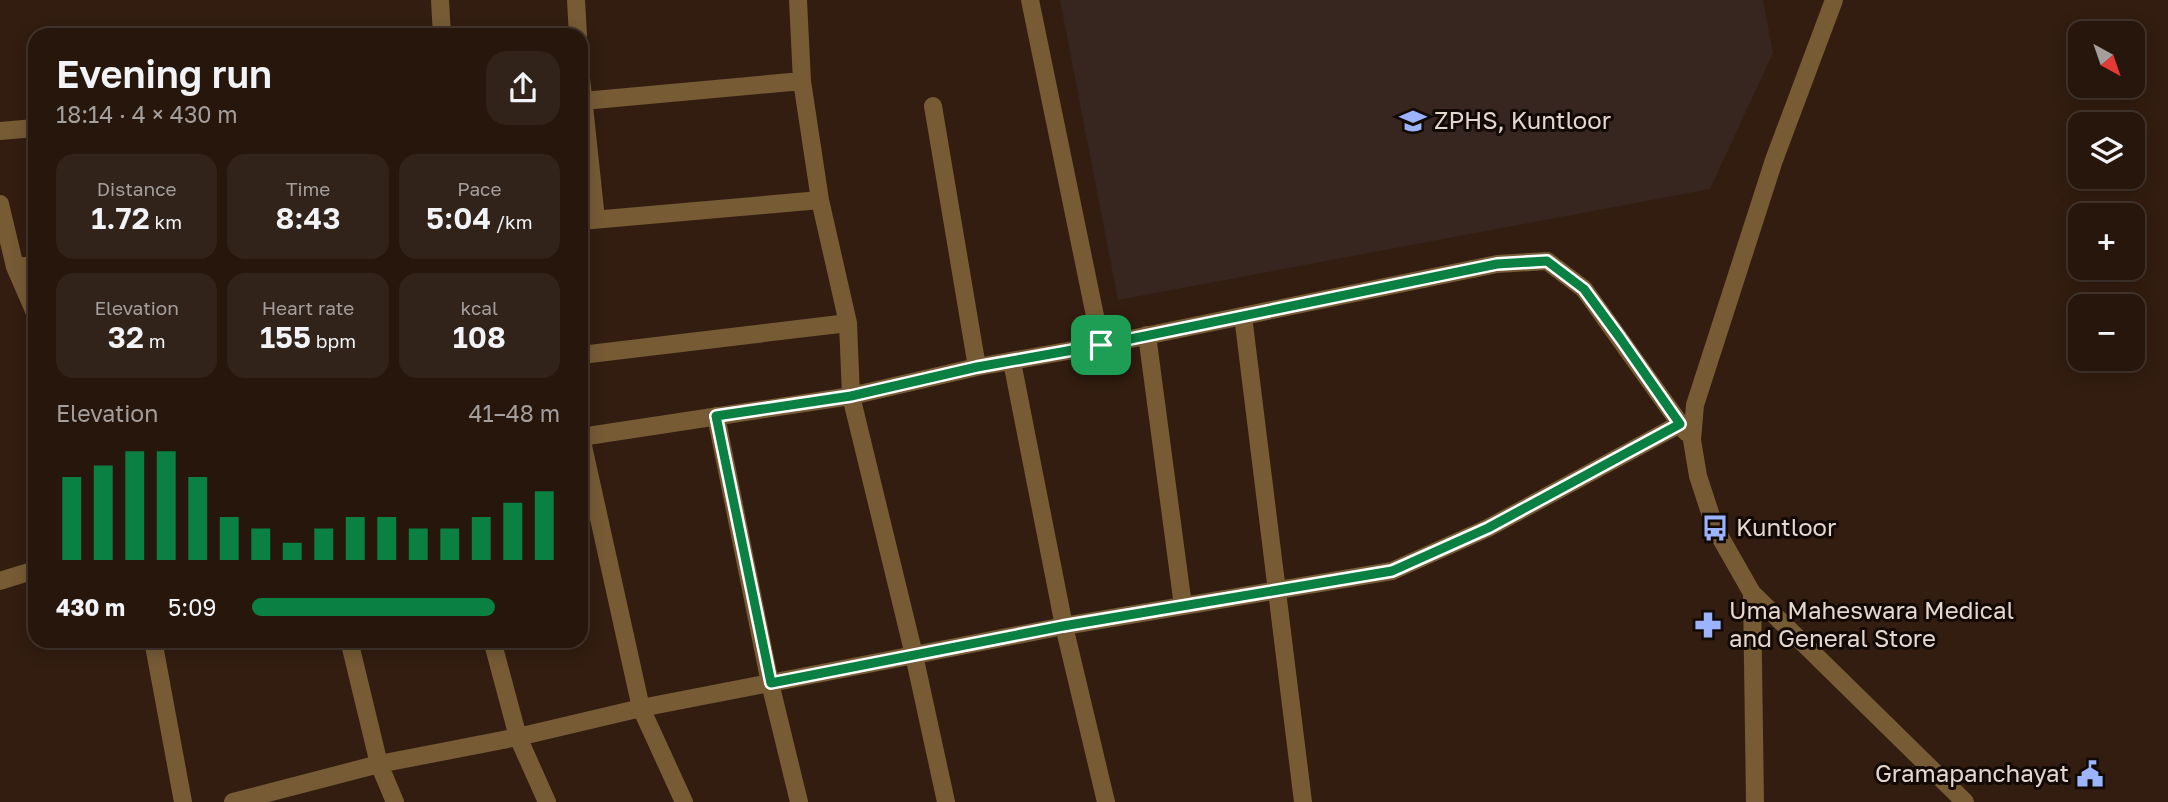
<!DOCTYPE html>
<meta charset="utf-8">
<style>
body{margin:0;font-family:"Golos Text",sans-serif;background:#32231a;color:#f1f3f6;height:100vh;display:flex;flex-direction:column;font-size:26px;white-space:nowrap}
*{box-sizing:border-box;margin:0}
p{font-size:23px;color:#a49f9d}
.icon{flex:none;width:38px;height:38px;fill:none;stroke:currentColor;stroke-width:2;stroke-linecap:round;stroke-linejoin:round}
.map{position:relative;flex:1;overflow:hidden}
.drawer{position:absolute;left:28px;top:28px;width:560px;height:620px;display:flex;flex-direction:column;background:#26160c;border-radius:21px;box-shadow:0 4px 18px #0003,0 0 0 2px #42352d}
.drawer>*{flex:none}
.needle{width:46px;rotate:140deg}
.fabs{position:absolute;left:2068px;top:21px;display:grid;gap:14px}
.fabs a{display:grid;place-items:center;width:77px;height:77px;border-radius:14px;background:#26160c;box-shadow:0 4px 18px #0003,0 0 0 2px #42352d;font-size:35px}
.pin{position:absolute;display:grid;place-items:center;width:60px;height:60px;color:#fff;margin:-30px;border-radius:14px;box-shadow:0 4px 10px #0006}
.round{display:grid;place-items:center;flex:none;width:74px;height:74px;border-radius:21px;background:#32231a}
.headline{display:flex;align-items:center;justify-content:space-between;height:119px;padding:0 28px}
h1{font-size:38px;font-weight:600;line-height:52px}
.metrics{display:grid;grid-template-columns:repeat(3,1fr);gap:10px;height:119px;padding:7px 28px}
.metrics div{display:grid;align-content:center;border-radius:18px;background:#32231a;text-align:center}
.metrics b{font-size:30px;font-weight:600}
.metrics small{font-size:19px;font-weight:400}
.metrics p{font-size:19px}
.chart{height:196px;padding:14px 28px}
.chart p{display:flex;justify-content:space-between}
.chart svg{width:100%;height:126px;margin-top:7px;stroke:#0b8043;stroke-width:6}
ul{padding:0 28px;list-style:none;font-size:23px}
li{display:grid;grid-template-columns:112px 84px 1fr;align-items:center;height:52px}
li i{height:18px;border-radius:9px;background:#0b8043}
.map>svg:first-child{display:block}
.education{fill:#37251f}
.lines{fill:none;stroke-linecap:round;stroke-linejoin:round}
.minor{stroke:#765b35;stroke-width:18}
.tertiary{stroke:#765b35;stroke-width:18}
.route-casing{stroke:#fff;stroke-width:14}
.route{stroke:#0b8043;stroke-width:9}
.labels{text-anchor:middle;stroke-width:6;stroke-linejoin:round;paint-order:stroke}
.poi-label{font-size:24px;fill:#e5d7ce;stroke:#130a05;text-anchor:start}
</style>
<div class="map">
<svg width="2168" height="802" viewBox="0 0 2168 802">
<rect width="100%" height="100%" fill="#321d10"/>
<path class="education" d="M1060,0h703l10,53 -63,136 -592,111z"/>
<g class="lines">
<path class="minor" d="M440,0l2,35
M576,0l2,35
M798,0l4,81 18,119 28,123 3,73 63,259 32,147
M1030,0l71,345
M581,78l15,141
M583,101l219,-20
M933,106l44,261
M0,131l35,-3
M0,204l15,63 20,46
M581,221l239,-21
M15,267l20,-2
M1243,316l60,486
M1147,335l36,271
M581,355l267,-32
M1012,362l52,264 42,176
M716,416l54,267 29,119
M581,437l270,-41 126,-29 124,-22 396,-81 50,-3 37,28 102,143
M581,437l60,271 43,94
M0,581l35,-11
M1752,593l213,209
M153,640l30,162
M349,640l30,124 16,38
M492,640l26,97 29,65
M233,802l146,-38 139,-27 123,-29 423,-82 328,-55 96,-43 192,-104"/>
<path class="tertiary" d="M1755,802l-3,-209 -37,-65 -17,-52 -6,-36 3,-35 79,-245 60,-160"/>
</g>
<g class="lines">
<g class="route-casing">
<path id="route" d="M1547,261l37,28 36,49 60,86 -192,104 -96,43 -329,55 -292,57 -55,-267 135,-20 126,-29 124,-22 396,-81z"/>
</g>
<use href="#route" class="route"/>
</g>
<defs>
<g id="school-bare" transform="scale(2.1)"><path d="M0-5L7-2L0 1L-7-2ZM-4 1L0 2.5L4 1V4Q0 6-4 4Z" fill="#9cb4fd" stroke="#130a05" stroke-width="2.5" paint-order="stroke"/></g>
<g id="bus-bare" transform="scale(2.1)"><path d="M-5-6H5V4H4V6H2V4H-2V6H-4V4H-5ZM-3.5-4V0h7V-4ZM-3.5 1.2v1.5H-2V1.2ZM2 1.2v1.5H3.5V1.2Z" fill="#9cb4fd" stroke="#130a05" stroke-width="2.5" paint-order="stroke"/></g>
<g id="pharmacy-bare" transform="scale(2.1)"><path d="M-2-6h4v4h4v4h-4v4h-4v-4h-4v-4h4Z" fill="#9cb4fd" stroke="#130a05" stroke-width="2.5" paint-order="stroke"/></g>
<g id="civic-bare" transform="scale(2.1)"><path d="M-.6-6.5H3V-4.5H.6V-3L4-1V1h2V6H-6V1h2V-1L-.6-3ZM-1.2 2.5V6h2.4V2.5Z" fill="#9cb4fd" stroke="#130a05" stroke-width="2.5" paint-order="stroke"/></g>
</defs>
<g fill-rule="evenodd">
<use href="#school-bare" x="1413" y="121"/>
<use href="#bus-bare" x="1715" y="528"/>
<use href="#pharmacy-bare" x="1708" y="625"/>
<use href="#civic-bare" x="2090" y="774"/>
</g>
<g class="labels">
<g class="poi-label">
<text x="1434" y="129">ZPHS, Kuntloor</text>
<text x="1736" y="536">Kuntloor</text>
<text x="1729" y="619">Uma Maheswara Medical<tspan x="1729" dy="28">and General Store</tspan></text>
<text x="2069" y="782" text-anchor="end">Gramapanchayat</text>
</g>
</g>
</svg>
<div class="fabs">
<a><svg class="needle" viewBox="-14 -14 28 28"><path d="M0-13l5 13h-10z" fill="#e53935"/><path d="M0 13l5-13h-10z" fill="#a49f9d"/></svg></a>
<a><svg class="icon" aria-label="layers" viewBox="0 0 24 24"><path d="M12 4l9 5-9 5-9-5zM3 14l9 5 9-5"/></svg></a>
<a>+</a>
<a>−</a>
</div>
<div class="pin" style="left:1101px;top:345px;background:#1e9e55"><svg class="icon" aria-label="arrive" viewBox="0 0 24 24"><path d="M6 21V4h12l-3 4 3 4H6"/></svg></div>
<section class="drawer">
<div class="headline"><div><h1>Evening run</h1><p>18:14 · 4 × 430 m</p></div><a class="round"><svg class="icon" aria-label="share" viewBox="0 0 24 24"><path d="M12 15V3M7 8l5-5 5 5M5 13v7h14v-7"/></svg></a></div>
<div class="metrics">
<div><p>Distance</p><b>1.72<small> km</small></b></div>
<div><p>Time</p><b>8:43</b></div>
<div><p>Pace</p><b>5:04<small> /km</small></b></div>
</div>
<div class="metrics">
<div><p>Elevation</p><b>32<small> m</small></b></div>
<div><p>Heart rate</p><b>155<small> bpm</small></b></div>
<div><p>kcal</p><b>108</b></div>
</div>
<div class="chart"><p><span>Elevation</span>41–48 m</p>
<svg viewBox="0 0 160 44" preserveAspectRatio="none"><path d="M5 44V15M15 44V11M25 44V6M35 44V6M45 44V15M55 44V29M65 44V33M75 44V38M85 44V33M95 44V29M105 44V29M115 44V33M125 44V33M135 44V29M145 44V24M155 44V20"/></svg>
</div>
<ul>
<li><b>430 m</b>5:09<i style="width:79%"></i></li>
</ul>
</section>
</div>
